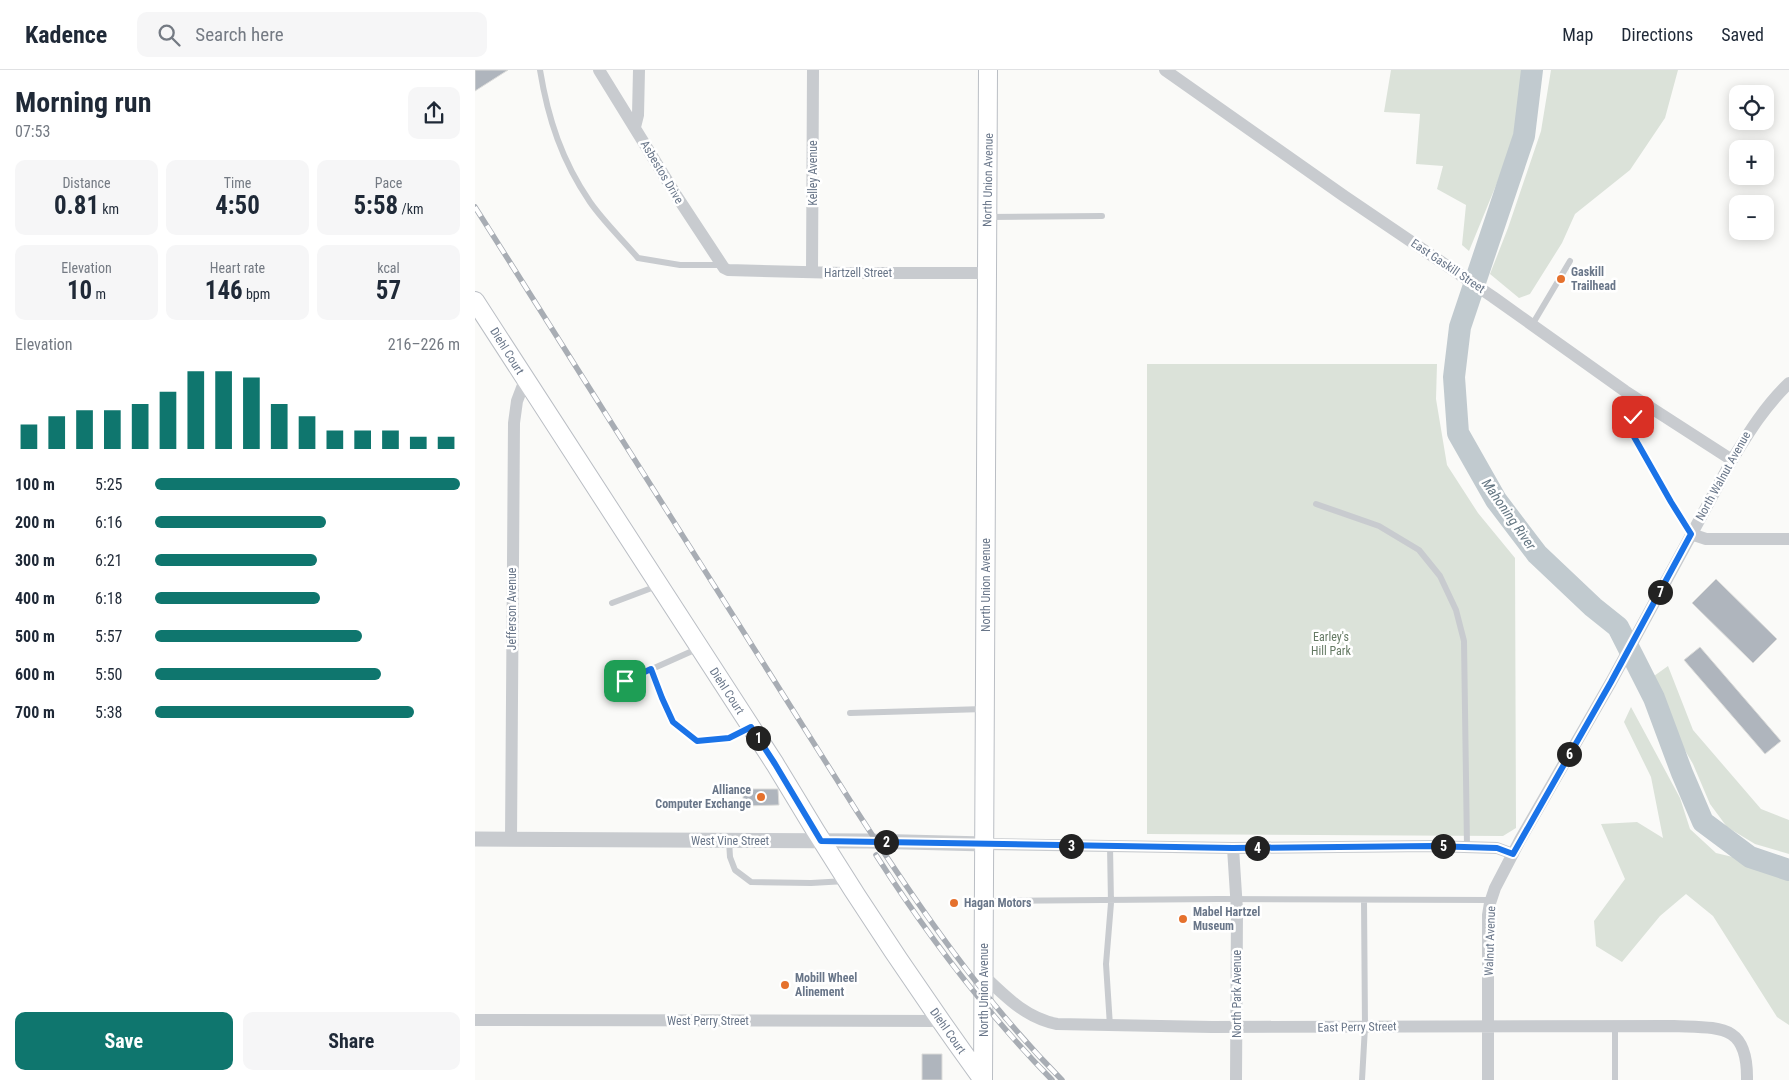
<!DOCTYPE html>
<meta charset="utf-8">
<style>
body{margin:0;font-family:"Roboto Condensed",sans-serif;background:#f6f6f7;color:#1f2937;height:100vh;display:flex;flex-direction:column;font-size:19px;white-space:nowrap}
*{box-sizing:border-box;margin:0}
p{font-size:16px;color:#747a83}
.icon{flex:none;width:28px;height:28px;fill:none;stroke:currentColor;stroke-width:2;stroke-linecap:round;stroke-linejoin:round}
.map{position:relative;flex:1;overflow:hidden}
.sheet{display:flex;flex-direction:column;background:#fff;width:475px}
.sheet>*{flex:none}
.buttons{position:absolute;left:1254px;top:15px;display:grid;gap:10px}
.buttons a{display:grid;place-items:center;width:45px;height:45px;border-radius:10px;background:#fff;box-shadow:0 2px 12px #0003;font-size:25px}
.pin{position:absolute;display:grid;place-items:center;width:42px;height:42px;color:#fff;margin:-21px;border-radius:10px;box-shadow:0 2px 8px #0006}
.km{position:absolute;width:25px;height:25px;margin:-12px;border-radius:50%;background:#222;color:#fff;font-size:14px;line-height:25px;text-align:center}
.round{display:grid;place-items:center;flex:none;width:52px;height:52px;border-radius:10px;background:#f6f6f7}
.headline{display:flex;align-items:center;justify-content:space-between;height:85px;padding:0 15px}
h1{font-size:28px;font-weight:700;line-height:38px}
.figures{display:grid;grid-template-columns:repeat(3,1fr);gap:8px;height:85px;padding:5px 15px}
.figures div{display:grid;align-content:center;border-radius:10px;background:#f6f6f7;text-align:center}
.figures b{font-size:25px;font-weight:700}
.figures small{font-size:14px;font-weight:400}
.figures p{font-size:14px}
.chart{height:140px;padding:10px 15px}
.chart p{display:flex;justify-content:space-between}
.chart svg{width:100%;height:90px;margin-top:5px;stroke:#0f766e;stroke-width:6}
.cta{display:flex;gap:10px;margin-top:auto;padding:10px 15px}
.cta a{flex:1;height:58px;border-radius:10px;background:#0f766e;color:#fff;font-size:20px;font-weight:700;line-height:58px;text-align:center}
.cta a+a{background:#f6f6f7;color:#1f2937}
ul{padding:0 15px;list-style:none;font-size:16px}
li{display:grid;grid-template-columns:80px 60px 1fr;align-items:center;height:38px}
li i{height:12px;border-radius:6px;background:#0f766e}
header{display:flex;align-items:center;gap:30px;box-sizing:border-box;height:70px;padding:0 25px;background:#fff;border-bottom:1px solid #e0e1e3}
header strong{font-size:24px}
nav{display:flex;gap:28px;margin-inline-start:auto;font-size:18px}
.search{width:350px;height:45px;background:#f6f6f7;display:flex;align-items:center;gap:12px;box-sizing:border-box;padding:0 18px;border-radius:10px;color:#747a83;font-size:19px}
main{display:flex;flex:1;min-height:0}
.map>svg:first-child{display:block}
.green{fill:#dbe2d9}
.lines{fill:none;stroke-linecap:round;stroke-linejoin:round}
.river{stroke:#c1cacf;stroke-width:22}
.building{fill:#afb5bd;stroke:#dcdcda}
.secondary-casing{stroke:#babec4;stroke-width:20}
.service{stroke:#c8cbcf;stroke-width:6}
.minor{stroke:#c8cbcf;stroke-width:12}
.tertiary{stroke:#c8cbcf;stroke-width:15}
.secondary{stroke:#fff;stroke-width:18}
.rail-casing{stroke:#a8adb4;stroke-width:5.5}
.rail{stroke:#fff;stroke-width:4;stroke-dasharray:11;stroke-linecap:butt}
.route-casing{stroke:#fff;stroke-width:10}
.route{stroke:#1a73e8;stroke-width:6}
.poi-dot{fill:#e5712d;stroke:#fff;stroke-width:2}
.labels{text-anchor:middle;stroke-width:5;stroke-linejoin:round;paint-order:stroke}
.street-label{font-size:12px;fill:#697689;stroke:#fff}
.poi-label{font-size:12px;font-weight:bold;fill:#697689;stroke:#fff;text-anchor:start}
.park-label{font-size:12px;fill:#657a64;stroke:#fff}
.water-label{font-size:14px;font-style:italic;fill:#657783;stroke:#fff}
</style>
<header>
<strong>Kadence</strong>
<div class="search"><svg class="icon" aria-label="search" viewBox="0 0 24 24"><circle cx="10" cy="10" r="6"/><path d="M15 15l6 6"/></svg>Search here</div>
<nav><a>Map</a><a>Directions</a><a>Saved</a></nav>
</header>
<main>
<section class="sheet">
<div class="headline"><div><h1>Morning run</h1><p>07:53</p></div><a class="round"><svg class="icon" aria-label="share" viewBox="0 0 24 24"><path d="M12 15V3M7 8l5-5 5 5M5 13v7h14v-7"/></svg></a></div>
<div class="figures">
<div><p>Distance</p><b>0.81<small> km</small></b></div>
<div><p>Time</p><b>4:50</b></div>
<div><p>Pace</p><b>5:58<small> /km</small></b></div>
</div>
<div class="figures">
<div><p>Elevation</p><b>10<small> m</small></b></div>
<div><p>Heart rate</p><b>146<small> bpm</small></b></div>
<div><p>kcal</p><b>57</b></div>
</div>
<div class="chart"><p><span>Elevation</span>216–226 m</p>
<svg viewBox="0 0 160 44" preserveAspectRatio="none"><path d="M5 44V32M15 44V28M25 44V25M35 44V25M45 44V22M55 44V16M65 44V6M75 44V6M85 44V9M95 44V22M105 44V28M115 44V35M125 44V35M135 44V35M145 44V38M155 44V38"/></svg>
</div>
<ul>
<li><b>100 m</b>5:25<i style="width:100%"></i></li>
<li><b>200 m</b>6:16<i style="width:56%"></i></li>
<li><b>300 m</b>6:21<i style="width:53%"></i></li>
<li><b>400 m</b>6:18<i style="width:54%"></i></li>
<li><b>500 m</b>5:57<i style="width:68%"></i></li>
<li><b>600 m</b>5:50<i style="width:74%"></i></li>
<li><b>700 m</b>5:38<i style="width:85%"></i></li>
</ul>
<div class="cta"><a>Save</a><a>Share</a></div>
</section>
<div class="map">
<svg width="1314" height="1010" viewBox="0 0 1314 1010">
<rect width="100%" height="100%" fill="#fafaf8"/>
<path class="green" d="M916,0h134l-5,45 -14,46 -37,90 -7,-6 4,-40 -29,-16 6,-23 -27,-2 4,-50 -36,-2z
M1076,0h127l-13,48 -35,52 -55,44 -13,29 -32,51 -11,4 -29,-24 18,-46 33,-97z
M672,294h290l-1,35 11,66 31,48 37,45 1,270 -13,8 -356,-2z
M1193,596l25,64 68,79 28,11v34l-34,-10 -28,-17 -17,-23 -17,-40 -17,-29 -22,-59z
M1156,637l49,91 10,31 26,24 21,5 52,19v148l-12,-8 -64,-101 -27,-22 -26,22 -38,46 -26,-16 -2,-25 31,-42 -24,-55 36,-2 26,16 -12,-61 -27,-55z"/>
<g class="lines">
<path class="river" d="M1057,0l-8,66 -64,191 -6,50 4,56 38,67 41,54 56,53 25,20 36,71 28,75 21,49 47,35 39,13"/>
</g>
<path class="building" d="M0,0h33l-33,21z
M1241,509l61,60 -24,24 -61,-60z
M1225,577l81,94 -16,13 -81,-94z
M268,719h35l1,16 -36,1z
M447,984h20v26h-20z"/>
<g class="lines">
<g class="secondary-casing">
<path id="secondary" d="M0,231l300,463c64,108 134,214 208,316
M508,1010l5,-1010"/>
</g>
<path class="service" d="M65,0c8,49 22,91 50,132 14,20 32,37 48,56l42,7h42
M514,147l113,-1
M1057,255l38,-64
M1173,336l-16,11 -3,11 41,74 21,32
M841,434l63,22 40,24 21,26 16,34 8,31 3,206
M137,533l45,-17
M176,599l11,29 11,24 24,19 32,-3 21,-11
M150,611l74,-33
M375,643l134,-4
M254,771l1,16 5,13 16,12 60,1 35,-2
M635,776l1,57 -5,61 4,62
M509,831l235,-2 272,1
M1140,956v54
M887,1010l3,-53 -1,-127"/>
<path class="minor" d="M124,0l77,125 48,73 4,2 115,3h144
M690,0l179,126 149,101 132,94 107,69
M160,57l3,-12 1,-45
M337,202l1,-202
M1216,464l15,5h83
M36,769l3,-416 3,-22 8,-21
M510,774l248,4 198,-2 66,2 16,6
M758,778l4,62 -1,170
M509,906c22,21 42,42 73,48l155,3 462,-1c46,2 74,-3 73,54
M0,950l466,1
M1013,1010v-165l2,-12 5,-15 25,-48 91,-158 121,-222c17,-28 33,-54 57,-77"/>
<path class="tertiary" d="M0,769l392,2 118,3"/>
<use href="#secondary" class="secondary"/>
<g class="rail-casing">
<path id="rail" d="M0,137l381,603c62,96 126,189 206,270
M401,785c51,80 109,156 176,225"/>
</g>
<use href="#rail" class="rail"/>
</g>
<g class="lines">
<g class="route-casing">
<path id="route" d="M150,611l26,-12 11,29 11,24 24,19 32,-3 22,-11 24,37 46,77 412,7 198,-2 66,2 16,6 98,-172 80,-148 -20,-32 -42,-74 4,-11"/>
</g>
<use href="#route" class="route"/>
</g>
<g class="poi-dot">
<circle cx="1086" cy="209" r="5"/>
<circle cx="286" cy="727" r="5"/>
<circle cx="479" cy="833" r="5"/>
<circle cx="708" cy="849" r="5"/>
<circle cx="310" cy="915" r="5"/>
</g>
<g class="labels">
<g class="street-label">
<text transform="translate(187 102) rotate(59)" y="4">Asbestos Drive</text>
<text transform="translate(338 103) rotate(-90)" y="4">Kelley Avenue</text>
<text transform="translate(513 110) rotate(-89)" y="4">North Union Avenue</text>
<text transform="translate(973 196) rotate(34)" y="4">East Gaskill Street</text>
<text x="383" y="207">Hartzell Street</text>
<text transform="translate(32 281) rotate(58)" y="4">Diehl Court</text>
<text transform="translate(1248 406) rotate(-61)" y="4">North Walnut Avenue</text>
<text transform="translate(511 515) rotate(-90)" y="4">North Union Avenue</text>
<text transform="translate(37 539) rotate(-90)" y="4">Jefferson Avenue</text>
<text transform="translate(252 621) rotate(57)" y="4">Diehl Court</text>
<text x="255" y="775">West Vine Street</text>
<text transform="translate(1015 871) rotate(-88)" y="4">Walnut Avenue</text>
<text transform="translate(509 920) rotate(-90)" y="4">North Union Avenue</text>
<text transform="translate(762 924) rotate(-90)" y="4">North Park Avenue</text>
<text x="233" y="955">West Perry Street</text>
<text transform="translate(882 957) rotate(-1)" y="4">East Perry Street</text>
<text transform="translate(473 961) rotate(55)" y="4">Diehl Court</text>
</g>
<g class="poi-label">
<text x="1096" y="206">Gaskill<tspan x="1096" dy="14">Trailhead</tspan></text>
<text x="276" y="724" text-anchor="end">Alliance<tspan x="276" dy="14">Computer Exchange</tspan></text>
<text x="489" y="837">Hagan Motors</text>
<text x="718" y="846">Mabel Hartzel<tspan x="718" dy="14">Museum</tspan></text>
<text x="320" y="912">Mobill Wheel<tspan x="320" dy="14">Alinement</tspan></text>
</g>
<g class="park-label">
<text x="856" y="571">Earley's<tspan x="856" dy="14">Hill Park</tspan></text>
</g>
<g class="water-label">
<text transform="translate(1034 444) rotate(55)" y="5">Mahoning River</text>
</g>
</g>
</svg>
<div class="buttons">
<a><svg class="icon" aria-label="locate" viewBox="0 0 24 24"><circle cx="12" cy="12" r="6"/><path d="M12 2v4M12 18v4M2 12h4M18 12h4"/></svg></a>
<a>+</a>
<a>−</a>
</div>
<div class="pin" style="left:150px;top:611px;background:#1e9e55"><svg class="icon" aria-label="arrive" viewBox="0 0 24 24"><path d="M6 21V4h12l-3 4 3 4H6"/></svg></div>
<div class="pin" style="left:1158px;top:347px;background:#d93025"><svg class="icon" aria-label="check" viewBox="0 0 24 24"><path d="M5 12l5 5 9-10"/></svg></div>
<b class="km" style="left:283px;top:668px">1</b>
<b class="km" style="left:411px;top:772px">2</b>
<b class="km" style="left:596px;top:776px">3</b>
<b class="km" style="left:782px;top:778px">4</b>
<b class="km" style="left:968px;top:776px">5</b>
<b class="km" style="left:1094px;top:684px">6</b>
<b class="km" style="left:1185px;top:522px">7</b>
</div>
</main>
